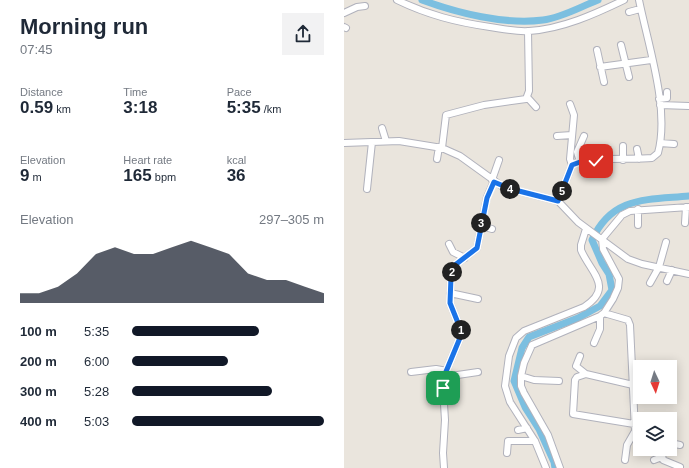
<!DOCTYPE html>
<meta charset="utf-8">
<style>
body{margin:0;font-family:Helvetica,sans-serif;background:#f2f2f3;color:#1f2937;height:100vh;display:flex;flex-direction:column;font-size:15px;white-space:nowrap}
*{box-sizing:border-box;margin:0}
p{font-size:13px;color:#747a83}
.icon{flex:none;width:22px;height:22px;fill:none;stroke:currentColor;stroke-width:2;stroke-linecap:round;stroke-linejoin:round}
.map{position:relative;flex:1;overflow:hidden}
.side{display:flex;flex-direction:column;background:#fff;width:344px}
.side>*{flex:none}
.needle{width:26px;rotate:176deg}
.fabs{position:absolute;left:289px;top:360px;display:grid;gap:8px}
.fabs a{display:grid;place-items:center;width:44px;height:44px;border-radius:0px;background:#fff;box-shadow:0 2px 10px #0003;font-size:20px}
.pin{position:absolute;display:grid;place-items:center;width:34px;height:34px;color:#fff;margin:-17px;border-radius:8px;box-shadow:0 2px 6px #0006}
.km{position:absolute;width:20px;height:20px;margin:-10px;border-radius:50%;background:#222;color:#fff;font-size:11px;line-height:20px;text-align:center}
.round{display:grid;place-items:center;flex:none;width:42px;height:42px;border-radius:0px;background:#f2f2f3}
.summary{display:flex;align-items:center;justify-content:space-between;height:68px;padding:0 20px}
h1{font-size:22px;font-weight:700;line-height:30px}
.figures{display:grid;grid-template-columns:repeat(3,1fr);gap:6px;height:68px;padding:4px 20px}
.figures div{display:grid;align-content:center}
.figures b{font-size:17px;font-weight:700}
.figures small{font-size:11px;font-weight:400}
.figures p{font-size:11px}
.chart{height:112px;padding:8px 20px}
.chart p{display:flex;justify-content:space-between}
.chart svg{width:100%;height:72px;margin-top:4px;fill:#111827;opacity:.7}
ul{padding:0 20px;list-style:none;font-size:13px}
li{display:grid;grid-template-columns:64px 48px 1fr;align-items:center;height:30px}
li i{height:10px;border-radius:5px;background:#111827}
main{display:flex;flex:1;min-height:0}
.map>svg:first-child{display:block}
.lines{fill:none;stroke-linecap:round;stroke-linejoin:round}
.river{stroke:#7cbfe0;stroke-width:7}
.minor-casing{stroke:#b1b2bc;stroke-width:8}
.minor{stroke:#fff;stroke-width:6}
.route-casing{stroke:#fff;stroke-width:8}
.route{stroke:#1a73e8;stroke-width:5}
</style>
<main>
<section class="side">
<div class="summary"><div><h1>Morning run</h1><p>07:45</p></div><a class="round"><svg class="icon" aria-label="share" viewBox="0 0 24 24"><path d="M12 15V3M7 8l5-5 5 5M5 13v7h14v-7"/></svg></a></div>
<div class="figures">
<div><p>Distance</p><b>0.59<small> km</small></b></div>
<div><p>Time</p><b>3:18</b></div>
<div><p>Pace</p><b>5:35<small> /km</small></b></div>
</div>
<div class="figures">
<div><p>Elevation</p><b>9<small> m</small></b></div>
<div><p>Heart rate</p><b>165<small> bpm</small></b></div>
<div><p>kcal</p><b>36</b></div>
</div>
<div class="chart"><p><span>Elevation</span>297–305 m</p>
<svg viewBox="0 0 160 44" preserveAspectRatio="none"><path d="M0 44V38L10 38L20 34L30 26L40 14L50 10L60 14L70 14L80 10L90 6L100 10L110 14L120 26L130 30L140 30L150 34L160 38V44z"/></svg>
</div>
<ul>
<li><b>100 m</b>5:35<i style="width:66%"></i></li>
<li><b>200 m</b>6:00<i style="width:50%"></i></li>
<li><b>300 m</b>5:28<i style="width:73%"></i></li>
<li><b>400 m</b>5:03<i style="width:100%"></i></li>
</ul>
</section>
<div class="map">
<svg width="345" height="468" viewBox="0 0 345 468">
<rect width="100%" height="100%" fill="#eae5dd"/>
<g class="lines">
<path class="river" d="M78,0c35,13 83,25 121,20 18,-2 37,-13 55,-20
M211,468l-1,-6 -15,-33 -14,-22 -11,-26 8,-33 7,-11 49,-19 22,-12 12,-16 -3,-16 -7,-11 -10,-23c20,-44 55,-40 97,-44"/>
<g class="minor-casing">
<path id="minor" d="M53,0c31,15 59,22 93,27 13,2 26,5 39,4 33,-2 66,-17 95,-31
M285,12l11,-3
M0,13l13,-6 8,-1
M0,27l2,1
M277,45l8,32
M253,50l7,32
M256,67l51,-7
M183,97l9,10
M315,99l8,-1v-6
M316,105l29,1
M38,128l4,13
M213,136l15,-1
M0,143l55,-2 43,7 18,8 43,31 55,14 20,21 50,37 14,5 47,10
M316,143l14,1
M279,146v14
M98,148l4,-33 38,-10 42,-6 3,-8 -1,-60
M293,149l2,10
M93,159l2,-12
M236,162l-3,-10 7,-16
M228,165c17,-9 59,-5 80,-7l6,-5c12,-44 -10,-108 -19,-153
M148,180l7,-20
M23,189l5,-47
M214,201l14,-36 -2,-6 4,-44 -4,-11
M341,223l1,-16
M294,225v-16
M137,226l11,3
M105,244l4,8 12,6
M323,281l5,-11
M306,283l9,-16 7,-25
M106,293l28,6
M260,313l24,7 2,5 5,106 -8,14 -2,15
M250,343l6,-14v-13
M236,356l-4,10 10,8 47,11
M67,372l25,-3 11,2
M242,374l-9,3 -2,3 -2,34 61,10
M177,376l13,4 25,1
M100,377l34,-5
M174,430l9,-2
M326,443l10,2
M311,449h1
M317,449l2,11 17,7
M163,453l1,-12h27
M310,460l8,-3
M100,468l-1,-15 2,-33 -2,-32 2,-14 17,-41 -12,-30 1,-26 4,-12 22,-17 10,-51 7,-16
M202,468l-11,-27 -25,-39 -5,-16 4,-30 7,-18 8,-7 60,-24c31,-20 6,-35 -3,-57v-5l5,-16
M216,468l-12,-33 -24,-42 -3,-7v-10l3,-13 8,-18 68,-29 4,-3 9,-14 5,-11 1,-9 -16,-30 -1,-10 20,-24 8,-4 59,-4"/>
</g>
<use href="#minor" class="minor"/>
</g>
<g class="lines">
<g class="route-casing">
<path id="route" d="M99,388l2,-14 17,-41 -12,-30 1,-26 4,-12 22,-17 10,-50 7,-16 17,7 47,12 14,-36 8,-3 16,-1"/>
</g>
<use href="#route" class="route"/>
</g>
</svg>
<div class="fabs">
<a><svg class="needle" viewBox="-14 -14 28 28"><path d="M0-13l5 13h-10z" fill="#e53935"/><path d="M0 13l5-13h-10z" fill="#747a83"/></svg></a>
<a><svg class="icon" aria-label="layers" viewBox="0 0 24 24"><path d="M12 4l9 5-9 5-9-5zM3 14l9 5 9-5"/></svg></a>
</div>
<div class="pin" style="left:99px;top:388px;background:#1e9e55"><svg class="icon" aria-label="arrive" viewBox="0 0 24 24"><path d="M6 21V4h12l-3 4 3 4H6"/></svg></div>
<div class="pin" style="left:252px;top:161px;background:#d93025"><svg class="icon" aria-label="check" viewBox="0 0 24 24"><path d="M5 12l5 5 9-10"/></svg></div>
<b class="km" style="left:117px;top:330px">1</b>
<b class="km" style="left:108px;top:272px">2</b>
<b class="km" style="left:137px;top:223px">3</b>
<b class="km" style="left:166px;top:189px">4</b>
<b class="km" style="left:218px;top:191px">5</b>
</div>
</main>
